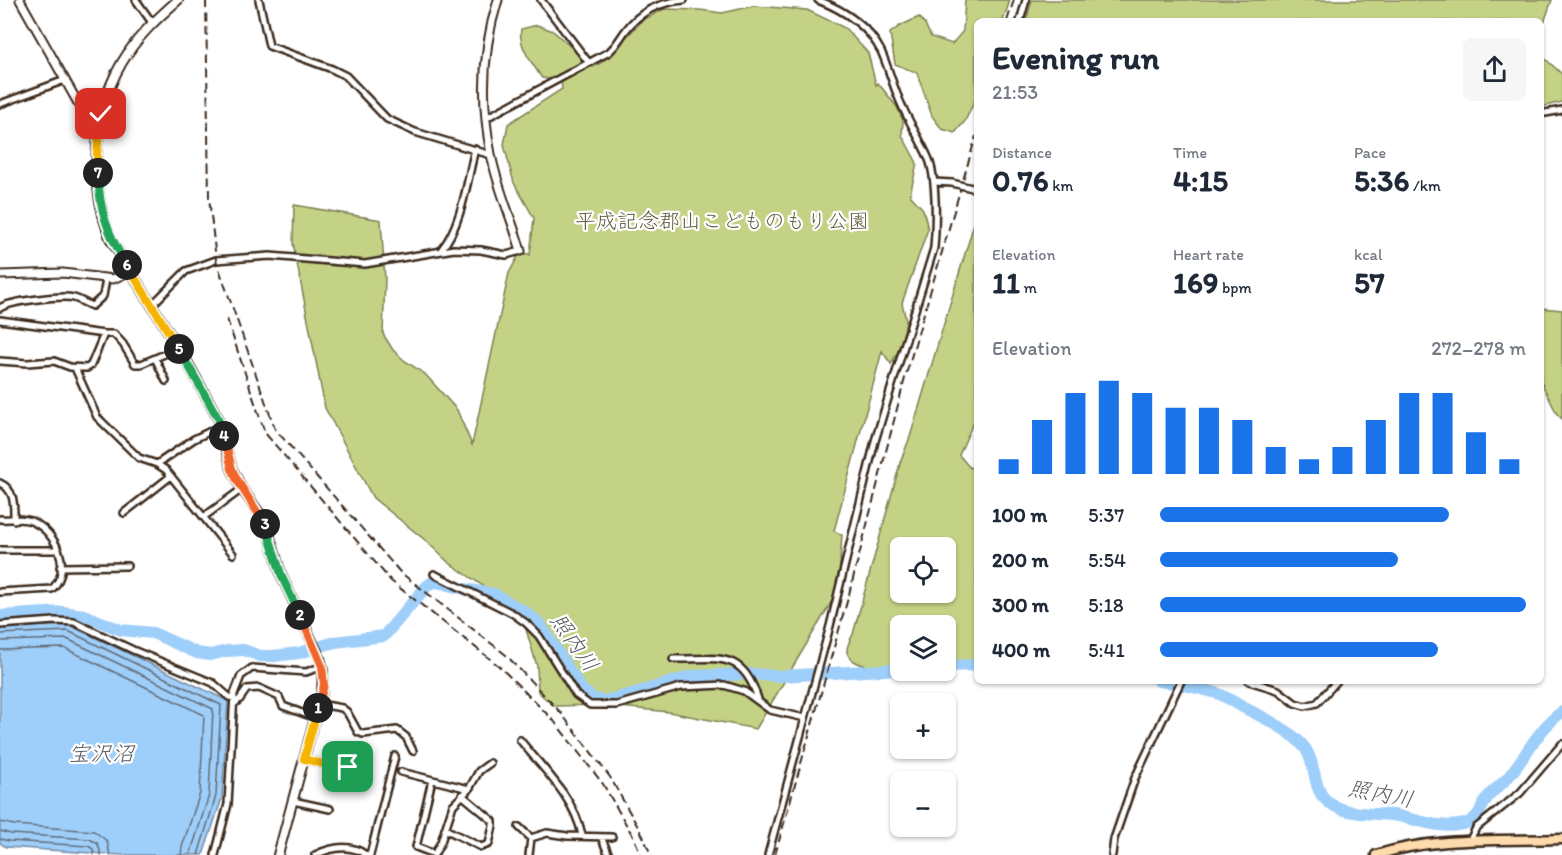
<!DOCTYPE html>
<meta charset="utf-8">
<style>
body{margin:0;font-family:Itim,"Klee One",sans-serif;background:#f6f6f7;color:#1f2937;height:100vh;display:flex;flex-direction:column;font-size:22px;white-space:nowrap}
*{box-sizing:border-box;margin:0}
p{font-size:20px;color:#747a83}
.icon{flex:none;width:33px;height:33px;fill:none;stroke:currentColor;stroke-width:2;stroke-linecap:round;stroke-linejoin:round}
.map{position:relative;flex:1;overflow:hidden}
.details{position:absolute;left:974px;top:18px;width:570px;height:666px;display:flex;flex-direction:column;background:#fff;border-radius:9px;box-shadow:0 2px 4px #0004}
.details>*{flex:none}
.fabs{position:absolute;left:890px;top:537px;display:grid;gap:12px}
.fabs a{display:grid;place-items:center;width:66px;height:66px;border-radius:9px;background:#fff;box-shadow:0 2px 4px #0004;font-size:30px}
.pin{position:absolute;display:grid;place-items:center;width:51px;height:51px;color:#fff;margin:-26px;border-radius:12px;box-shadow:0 3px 9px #0006}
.km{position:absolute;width:30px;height:30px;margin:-15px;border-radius:50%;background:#222;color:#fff;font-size:16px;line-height:30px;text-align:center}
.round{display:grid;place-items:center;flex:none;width:63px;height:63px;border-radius:9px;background:#f6f6f7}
.overview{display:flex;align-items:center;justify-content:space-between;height:102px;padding:0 18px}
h1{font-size:33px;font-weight:800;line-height:45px}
.figures{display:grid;grid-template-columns:repeat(3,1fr);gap:9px;height:102px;padding:6px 18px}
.figures div{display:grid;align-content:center}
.figures b{font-size:30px;font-weight:800}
.figures small{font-size:16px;font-weight:400}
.figures p{font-size:16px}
.chart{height:168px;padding:12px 18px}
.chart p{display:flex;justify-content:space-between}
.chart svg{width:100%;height:108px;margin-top:6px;stroke:#1a73e8;stroke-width:6}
ul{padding:0 18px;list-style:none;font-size:20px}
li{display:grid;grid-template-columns:96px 72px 1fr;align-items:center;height:45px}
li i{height:15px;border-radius:8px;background:#1a73e8}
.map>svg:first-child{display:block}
.green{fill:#c4d286;stroke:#807e52;stroke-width:1.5;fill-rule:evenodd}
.water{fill:#9ecefa;stroke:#768ca2;stroke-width:1.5}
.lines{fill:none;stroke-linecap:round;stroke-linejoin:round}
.shore{stroke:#636c76;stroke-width:1.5}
.river{stroke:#9ecefa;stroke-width:12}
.minor-casing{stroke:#3b2a1e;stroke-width:10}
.tertiary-casing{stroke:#3b2a1e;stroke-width:11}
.secondary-casing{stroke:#3b2a1e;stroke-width:12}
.trunk-casing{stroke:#3b2a1e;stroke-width:13}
.minor{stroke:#fff;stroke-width:5}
.tertiary{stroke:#fff;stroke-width:7}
.secondary{stroke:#fff;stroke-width:8}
.trunk{stroke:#fedbac;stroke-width:8}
.rail{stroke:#3b2a1e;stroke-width:2;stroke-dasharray:9 4.5;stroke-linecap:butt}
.minor-bridge-casing{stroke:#3b2a1e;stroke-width:10;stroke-linecap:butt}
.minor-bridge{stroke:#fff;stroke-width:5}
.split-1-casing{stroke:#fff;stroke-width:12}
.split-2-casing{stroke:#fff;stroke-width:12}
.split-3-casing{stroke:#fff;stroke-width:12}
.split-4-casing{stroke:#fff;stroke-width:12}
.split-5-casing{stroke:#fff;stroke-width:12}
.split-6-casing{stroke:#fff;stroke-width:12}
.split-7-casing{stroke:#fff;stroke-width:12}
.split-8-casing{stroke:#fff;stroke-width:12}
.split-1{stroke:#f5b400;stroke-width:8}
.split-2{stroke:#f0652b;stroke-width:8}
.split-3{stroke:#22a559;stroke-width:8}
.split-4{stroke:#f0652b;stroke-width:8}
.split-5{stroke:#22a559;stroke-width:8}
.split-6{stroke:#f5b400;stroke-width:8}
.split-7{stroke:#22a559;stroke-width:8}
.split-8{stroke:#f5b400;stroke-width:8}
.labels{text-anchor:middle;stroke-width:4.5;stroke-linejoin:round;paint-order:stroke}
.park-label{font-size:21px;fill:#645c3d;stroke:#fff}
.water-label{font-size:22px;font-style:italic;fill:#595b60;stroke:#fff}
</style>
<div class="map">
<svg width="1562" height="855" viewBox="0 0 1562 855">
<rect width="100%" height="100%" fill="#fff"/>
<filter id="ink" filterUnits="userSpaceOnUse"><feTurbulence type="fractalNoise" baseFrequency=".0167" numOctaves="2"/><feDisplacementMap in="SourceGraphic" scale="12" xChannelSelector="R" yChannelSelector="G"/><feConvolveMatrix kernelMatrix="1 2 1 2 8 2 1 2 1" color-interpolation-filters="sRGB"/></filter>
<g filter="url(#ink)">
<path class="green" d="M965,0h45l-7,21h-27v77l-11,23 -10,12 -13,-4 -10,-13 -15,-43 -22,-9 -5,-31 10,-7 19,-9 6,7 6,13 21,7 11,-13z
M1032,0h520l-11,31 -1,-10h-514z
M754,6l53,4 38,18 23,25 8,32 2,-2 19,24 6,14 -1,14 15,28 -7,32 13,14 5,20 -26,74 4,17 -3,22 -12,22 -9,-13 -48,180 8,4 -4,56 -82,138 -87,-17 -68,-7 -47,1 -16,-14 -1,-26 -12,-40 -13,-20 -64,-44 -23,-22 -52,-42 -48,-90 -32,-165 1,-38 87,15 4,59 -2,55 10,16 12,11 20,13 32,36 15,35 37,-172 12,-22 9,4 4,-37 -20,-35 -10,-38 4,-21 54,-35 -1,-8 -19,-3c-9,-14 -24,-31 -21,-49l16,-4 16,6 40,36 8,-4 42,-43 21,-11 36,1 22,3z
M1541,55l21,19v28l-21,5z
M976,217v205l-3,1 -14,32 11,13 6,-2v195l-31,2v-37h-45v42c-13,2 -49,0 -53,-16 -1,-6 4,-13 6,-18l48,-174 9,-23zM900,548h45v44h-45z
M1541,308l21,2v109l-5,-5 -16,-32z"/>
<path class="water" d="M69,625l159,76 -6,97 -19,57h-83l-114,-8 -6,-4v-212l2,-3z"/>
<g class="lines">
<path class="shore" d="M0,634l68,-3 153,74 -5,91 -18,59
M0,641l67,-2 146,70 -4,86 -19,60
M0,650l64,-2 140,67 -4,78 -18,54 -1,8
M0,822l14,3 80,6 13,10 3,14
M0,831l11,3 79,5 8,5 3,11
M0,839l9,2 79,5 5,3 1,6"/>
<path class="river" d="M0,616l62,-4 22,3 37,15 32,3 44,20 13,2 17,-4 17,-1 16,6h13l26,-3 36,-11 49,-6 42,-49 5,-4 6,-1 27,7 30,5 31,18 15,12 41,65 11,9 11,3 29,-7 60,-18 58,-2 31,2 119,-7
M945,666l31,-1
M1159,681c18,2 36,6 54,11 9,2 19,9 28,14 22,12 48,22 64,42 11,15 8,39 19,50 16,18 48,15 69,17 24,4 52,17 76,7 11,-5 12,-16 19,-25 6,-8 16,-14 22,-22 17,-21 29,-47 52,-63"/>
<g class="minor-casing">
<path id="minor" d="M136,0l17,24
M259,0l10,46 63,23 14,7 41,43 28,13 76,23
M541,0l48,63
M1020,21l6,-21
M0,104l65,-24
M1540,114l22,-4
M486,118l123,-66c9,-8 10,-13 17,-22 15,-20 35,-28 58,-30
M934,182l18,1
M441,250c21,-25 26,-69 34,-101
M151,306l35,-35 30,-11 54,-4 95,8 89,-15 27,1 25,5 15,-4
M0,308c10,-7 62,-13 74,-10 7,2 12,6 18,8l11,-10 3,-17
M0,320l104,14
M155,358l11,23
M0,361l27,2 27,-2 16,6 17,1 4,-3 13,-31h10l9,10 12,20h6l38,-16
M75,368l22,49 42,41 18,6 9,6 67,84
M157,464l37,-25 27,-13
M0,483c15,7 14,22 14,37
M124,513l47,-37
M205,516l37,-27
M0,519c10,1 24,-2 33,3 23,10 40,47 19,67l-52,3
M0,550h58
M60,567l67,-1
M434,574l78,39 14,10 13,13 37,59 14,10h27l64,-18 43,-2 20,6 26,19 35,8
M0,625l55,-4 19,1 59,28 80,33 16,14 5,1
M673,659c43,1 69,-11 85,40
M1249,681l29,9 17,13 10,3 12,-3 20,-22
M234,704l6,-5 7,-10 12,-1 20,9 4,9 33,12
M319,704l23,4 5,4 11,20 5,2 34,-4 9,7 7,14
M520,740c24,30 54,57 62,95
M304,759l40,10 4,-2 2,-13
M401,772l68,17
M432,780l-16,67 18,7
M293,801l37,8
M519,827l12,11 -2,17
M445,829l36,18 8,-3 4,-18v-5l-31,-26
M601,837l8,18
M531,838l16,-5 20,3 45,1
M1470,840l6,-12 44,-35 42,-49
M215,855l13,-51 6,-110 7,-18 11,-8 54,4 17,-6
M315,855c17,-8 35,-12 51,0
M370,855l25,-99
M434,855l7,-13 12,-37 16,-16 10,-18 11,-8
M768,855l62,-229 45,-185 59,-193c2,-22 3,-71 -6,-91 -9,-20 -21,-38 -29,-58 -7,-16 -11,-33 -18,-48 -13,-25 -37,-41 -63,-51
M1112,855l2,-16 21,-61 46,-97"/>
</g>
<g class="tertiary-casing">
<path id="tertiary" d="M20,0l58,103 7,9 14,8
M498,0c-16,50 -17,103 -7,154 6,33 21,65 30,97
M0,275l63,-2 50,6 18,-8"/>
</g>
<g class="secondary-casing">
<path id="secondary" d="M178,0c-17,15 -37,33 -50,53 -36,53 -40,126 -18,185l76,122 32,58 14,51 10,20 21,29 6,16 13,43 38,81 3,12 -1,22 -44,163"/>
</g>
<g class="trunk-casing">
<path id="trunk" d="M1376,855c60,-19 124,-14 186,-16"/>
</g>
<use href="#minor" class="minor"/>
<use href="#tertiary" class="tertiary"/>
<use href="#secondary" class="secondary"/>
<use href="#trunk" class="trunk"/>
<path class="rail" d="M206,0l3,197 7,63 59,169 125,143 106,83 55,58 49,64 33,59 8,19
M1007,21l7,-21
M227,319l38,114 126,148 108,85 55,55 49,63 31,54 7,17
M775,855l73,-257 57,-220 71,-242"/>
<g class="minor-bridge-casing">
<path id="minor-bridge" d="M952,183l24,6"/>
</g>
<use href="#minor-bridge" class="minor-bridge"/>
</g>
</g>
<g class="lines" filter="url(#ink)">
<g class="split-1-casing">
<path id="split-1" d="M318,708l-14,51 38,10 6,-2"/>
</g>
<g class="split-2-casing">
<path id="split-2" d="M300,615l22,51 2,19 -6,23"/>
</g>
<g class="split-3-casing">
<path id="split-3" d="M265,524l17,53 18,38"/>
</g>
<g class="split-4-casing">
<path id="split-4" d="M224,436l8,33 5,11 28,44"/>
</g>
<g class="split-5-casing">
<path id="split-5" d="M179,349l39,69 6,18"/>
</g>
<g class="split-6-casing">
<path id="split-6" d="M127,265l52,84"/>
</g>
<g class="split-7-casing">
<path id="split-7" d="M98,173c1,37 10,62 29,92"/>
</g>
<g class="split-8-casing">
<path id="split-8" d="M98,173l-1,-20 4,-39"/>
</g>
<use href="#split-1" class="split-1"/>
<use href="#split-2" class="split-2"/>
<use href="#split-3" class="split-3"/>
<use href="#split-4" class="split-4"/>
<use href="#split-5" class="split-5"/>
<use href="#split-6" class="split-6"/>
<use href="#split-7" class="split-7"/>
<use href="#split-8" class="split-8"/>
</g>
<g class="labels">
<g class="park-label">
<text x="722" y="228">平成記念郡山こどものもり公園</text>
</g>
<g class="water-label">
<text transform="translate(575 642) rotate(55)" y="8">照内川</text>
<text x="101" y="761">宝沢沼</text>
<text transform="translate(1381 793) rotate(11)" y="8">照内川</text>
</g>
</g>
</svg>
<div class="fabs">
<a><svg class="icon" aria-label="locate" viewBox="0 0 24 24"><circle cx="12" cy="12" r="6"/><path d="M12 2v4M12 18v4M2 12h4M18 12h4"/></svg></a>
<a><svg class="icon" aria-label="layers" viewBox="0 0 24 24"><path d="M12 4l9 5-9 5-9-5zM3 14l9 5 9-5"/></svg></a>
<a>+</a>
<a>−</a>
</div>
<div class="pin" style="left:348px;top:767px;background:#1e9e55"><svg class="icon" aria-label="arrive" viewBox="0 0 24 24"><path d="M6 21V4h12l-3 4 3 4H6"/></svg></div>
<div class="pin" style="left:101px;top:114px;background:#d93025"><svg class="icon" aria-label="check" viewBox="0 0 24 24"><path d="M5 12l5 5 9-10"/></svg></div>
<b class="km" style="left:318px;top:708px">1</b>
<b class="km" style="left:300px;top:615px">2</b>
<b class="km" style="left:265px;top:524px">3</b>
<b class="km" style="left:224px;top:436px">4</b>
<b class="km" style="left:179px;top:349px">5</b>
<b class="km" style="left:127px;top:265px">6</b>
<b class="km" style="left:98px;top:173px">7</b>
<section class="details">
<div class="overview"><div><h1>Evening run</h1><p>21:53</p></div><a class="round"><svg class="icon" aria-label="share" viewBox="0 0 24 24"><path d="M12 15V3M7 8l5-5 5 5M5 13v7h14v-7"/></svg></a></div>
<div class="figures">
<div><p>Distance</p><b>0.76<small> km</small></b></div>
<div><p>Time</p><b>4:15</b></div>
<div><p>Pace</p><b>5:36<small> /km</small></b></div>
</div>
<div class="figures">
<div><p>Elevation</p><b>11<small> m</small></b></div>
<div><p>Heart rate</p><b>169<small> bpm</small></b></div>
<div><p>kcal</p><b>57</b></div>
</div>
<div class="chart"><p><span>Elevation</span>272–278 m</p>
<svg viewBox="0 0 160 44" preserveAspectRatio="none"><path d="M5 44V38M15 44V22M25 44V11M35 44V6M45 44V11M55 44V17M65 44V17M75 44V22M85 44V33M95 44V38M105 44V33M115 44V22M125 44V11M135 44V11M145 44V27M155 44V38"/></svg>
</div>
<ul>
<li><b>100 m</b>5:37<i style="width:79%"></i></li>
<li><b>200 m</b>5:54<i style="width:65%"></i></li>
<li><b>300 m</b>5:18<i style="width:100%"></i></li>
<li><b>400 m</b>5:41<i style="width:76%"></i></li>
</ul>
</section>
</div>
